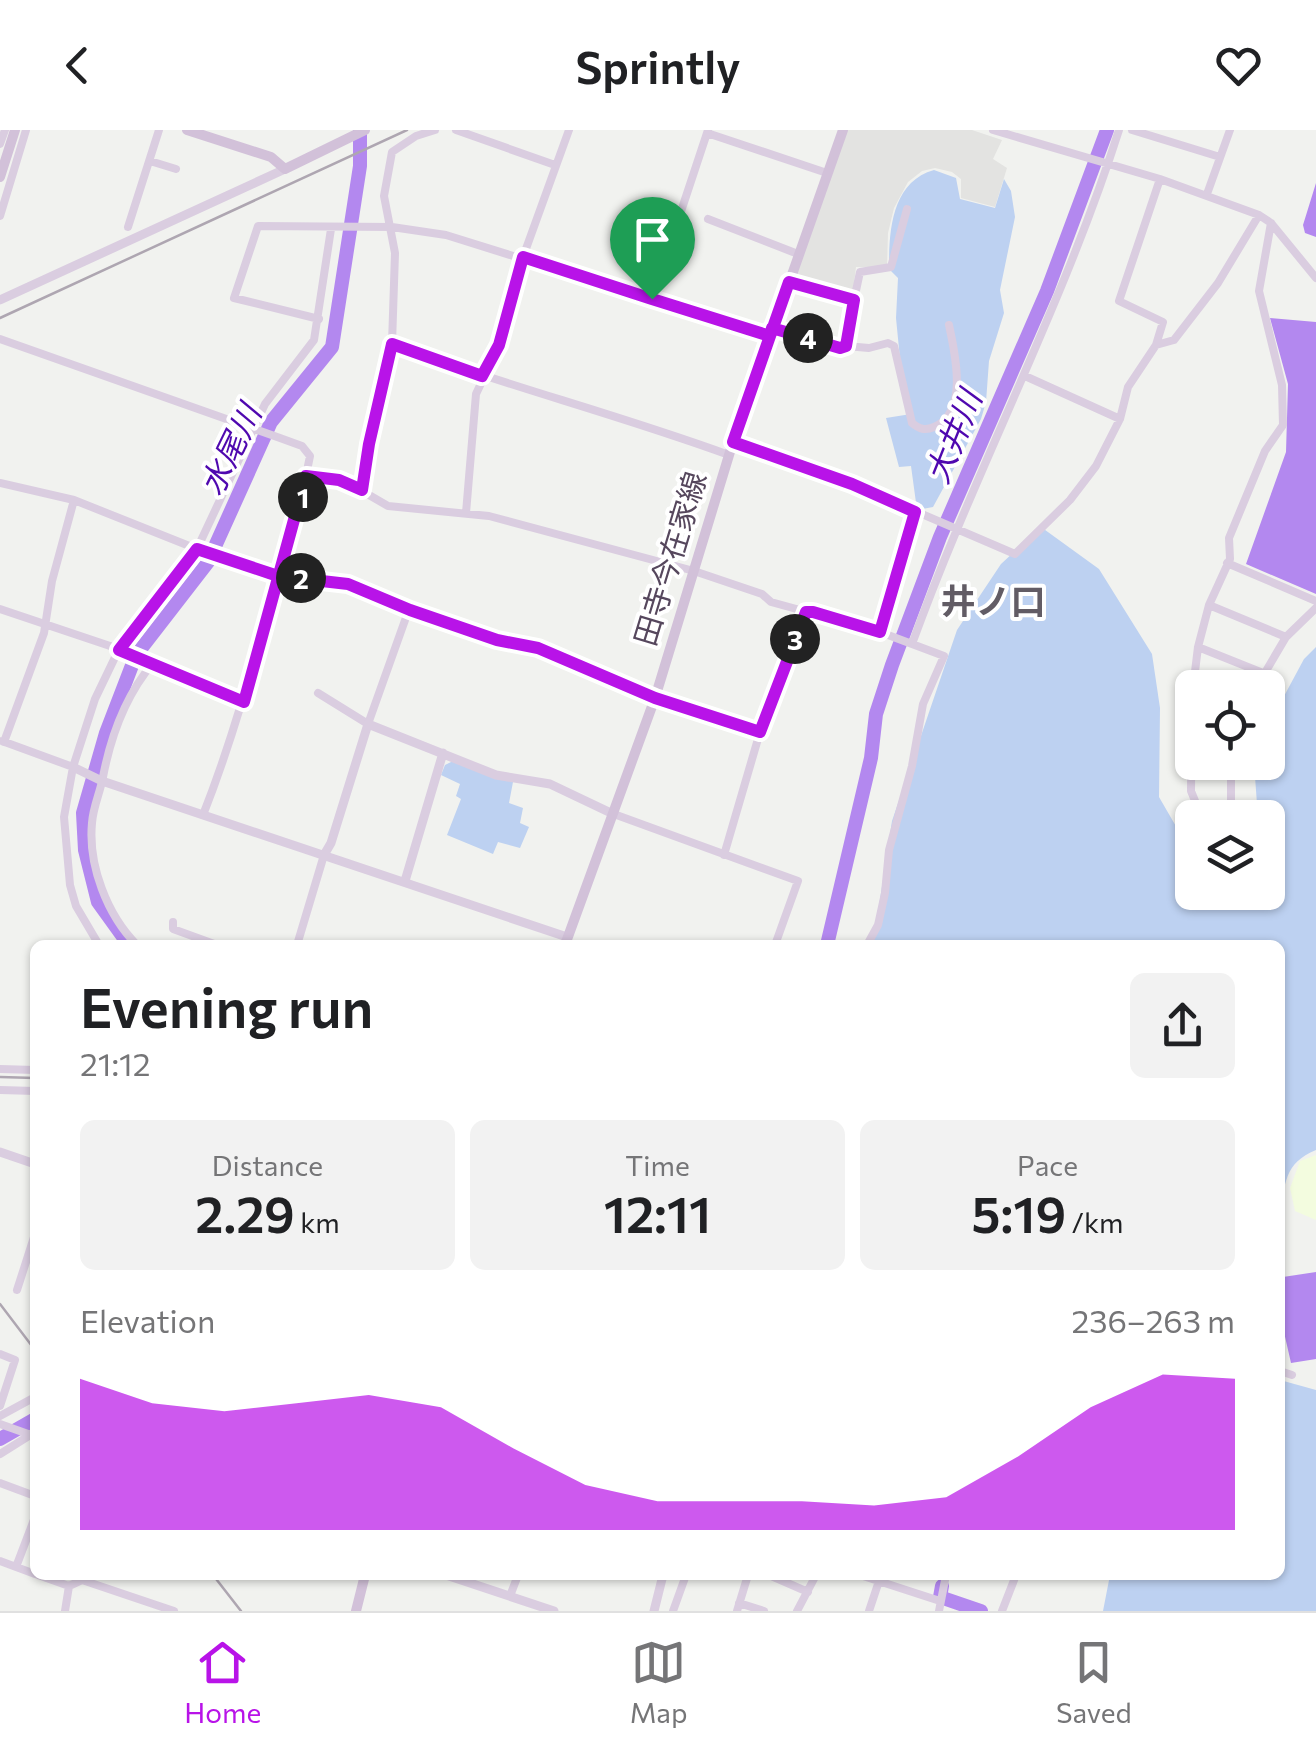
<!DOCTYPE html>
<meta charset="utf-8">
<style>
body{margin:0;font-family:Commissioner,"Noto Sans JP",sans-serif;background:#f2f2f2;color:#202124;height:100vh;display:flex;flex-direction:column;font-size:38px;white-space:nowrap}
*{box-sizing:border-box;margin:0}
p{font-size:32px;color:#757577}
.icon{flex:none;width:55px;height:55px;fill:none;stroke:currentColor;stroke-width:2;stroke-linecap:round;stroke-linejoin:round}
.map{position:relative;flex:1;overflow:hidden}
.drawer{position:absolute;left:30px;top:810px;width:1255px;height:640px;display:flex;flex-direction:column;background:#fff;border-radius:15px;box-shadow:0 2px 8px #0004}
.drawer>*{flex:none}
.tools{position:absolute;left:1175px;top:540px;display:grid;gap:20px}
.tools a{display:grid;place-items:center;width:110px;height:110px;border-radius:15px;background:#fff;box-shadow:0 2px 8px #0004;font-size:50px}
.pin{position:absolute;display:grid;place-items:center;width:85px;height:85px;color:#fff;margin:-102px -42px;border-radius:50% 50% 50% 0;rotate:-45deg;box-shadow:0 0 10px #0007}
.pin .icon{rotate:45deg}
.km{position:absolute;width:50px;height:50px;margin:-25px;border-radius:50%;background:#222;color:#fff;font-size:28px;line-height:50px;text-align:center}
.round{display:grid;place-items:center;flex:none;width:105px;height:105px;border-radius:15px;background:#f2f2f2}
.summary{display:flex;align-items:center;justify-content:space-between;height:170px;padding:0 50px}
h1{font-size:55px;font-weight:600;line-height:75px}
.figures{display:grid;grid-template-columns:repeat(3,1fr);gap:15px;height:170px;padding:10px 50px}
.figures div{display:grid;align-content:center;border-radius:15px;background:#f2f2f2;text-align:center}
.figures b{font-size:50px;font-weight:600}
.figures small{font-size:28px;font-weight:400}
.figures p{font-size:28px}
.chart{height:280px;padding:20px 50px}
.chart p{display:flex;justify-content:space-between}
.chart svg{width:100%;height:180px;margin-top:10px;fill:#b813e8;opacity:.7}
header{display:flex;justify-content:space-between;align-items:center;height:130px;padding:0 50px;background:#fff;font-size:45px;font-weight:600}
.dock{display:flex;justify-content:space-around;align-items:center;height:140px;border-top:2px solid #e0e0e0;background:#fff;font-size:28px;color:#757577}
.dock a{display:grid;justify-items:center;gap:5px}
.dock .active{color:#b813e8}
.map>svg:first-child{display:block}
.education{fill:#e3e3e1}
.medical{fill:#f3fcdf}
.green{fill:#bdd1f1}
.water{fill:#b388ef}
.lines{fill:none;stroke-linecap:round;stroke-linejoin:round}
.river{stroke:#b388ef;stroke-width:14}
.minor{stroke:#dacde0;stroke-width:8}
.tertiary{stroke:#dacde0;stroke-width:9}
.secondary{stroke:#d2c1d9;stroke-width:10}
.rail{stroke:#aea6b1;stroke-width:2.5}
.route-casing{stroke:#fff;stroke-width:20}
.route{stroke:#b813e8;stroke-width:12}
.labels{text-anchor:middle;stroke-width:8;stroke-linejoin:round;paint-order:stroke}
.street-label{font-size:30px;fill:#56475d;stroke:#fff}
.water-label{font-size:32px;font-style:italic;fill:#4f08af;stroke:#fff}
.quarter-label{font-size:35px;font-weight:bold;fill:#625c65;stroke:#fff}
</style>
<header><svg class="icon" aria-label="back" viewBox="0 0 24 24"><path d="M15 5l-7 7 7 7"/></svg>Sprintly<svg class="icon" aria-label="heart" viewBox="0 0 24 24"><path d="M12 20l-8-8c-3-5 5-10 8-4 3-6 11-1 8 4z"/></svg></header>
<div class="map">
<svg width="1316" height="1481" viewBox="0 0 1316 1481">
<rect width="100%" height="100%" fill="#f1f2ef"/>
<path class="education" d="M847,0h125l30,10 -9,19 14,9 -12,39 -34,-9v-19l-9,-7 -17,-4 -13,3 -14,11 -14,26 -6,25 -1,34h-31l-3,25 -4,2 -55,-14z"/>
<path class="medical" d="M1316,1025v65l-21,-9 -5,-23 10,-27z"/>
<path class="green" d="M934,40l22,8 4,21 35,9 9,-29 7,12 4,26 -15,73 4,23 -15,48 -3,41 -5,17 -48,88 -16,3 -6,-44 -12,1 -13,-49 25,-4 -11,-55 -4,-41 2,-40 -9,-9c0,-37 2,-87 45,-99z
M1041,397l58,42 53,85 8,54 -1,89 33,57v38h76v-74l-14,-1 3,-13 -3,-41 14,-1v-36l36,-67 12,-12v503c-32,13 -31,34 -36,65v-270h-407l19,-124 65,-191 44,-66z
M453,631l60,21 -4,21 14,5 -3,15 9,4 -9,21 -22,-6 -5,12 -46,-19 14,-36 -5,-3 4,-12 -19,-9 4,-10z
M1280,1250l36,10v221h-213l7,-36h170z"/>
<path class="water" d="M1316,53v54l-11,-4 -2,-8z
M1270,188l46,4v272l-70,-30 40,-112 2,-68z
M1316,1142v87l-25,4 -10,-44 2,-42z"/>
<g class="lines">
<path class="river" d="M129,815l-31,-43 -13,-52 -2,-37 23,-80 30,-78 72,-93 63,-140 61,-75 28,-181v-36
M827,815l44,-187 5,-44 16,-49 48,-128 107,-246 60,-161
M0,1309l35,-20
M942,1456l-2,11 41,14"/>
<path class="minor" d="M456,0l99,35
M993,0l167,49 99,36 12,8 45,55
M1132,0l88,27
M707,3l120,40
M0,14l5,-14
M150,31l26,8
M1207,64l23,-64
M0,86l26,-86
M708,89l90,35
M128,97l31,-97
M652,169l56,-169
M854,170l6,-28 31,-5 16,-58
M319,189l-85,-21 24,-72 134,1 54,8 323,101
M772,197l67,20 7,-1 8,-46 -65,-18
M0,209l280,99 22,8 8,10c-8,43 -22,83 -34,125 -22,80 -43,158 -73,234
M392,214c111,41 225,70 337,111
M1156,215l7,-23 -44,-21 41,-122
M846,216l23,2 19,-5 6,3 18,77c7,6 13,8 22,4 35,-14 21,-74 15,-102
M1025,246l95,43
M733,312l119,42 163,70 55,-54 26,-34 24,-47 8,-32 28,-42 18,-5 44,-57 41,-68
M306,346l44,8 38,22 101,10 205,55 68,23 9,8 109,30 64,24 -21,48 -11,62 -23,84 -4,43 -7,32 -11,20
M0,353l74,17 123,49 80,27 72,8 60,25 88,31 41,9 117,49 105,34
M363,360l6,-46 23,-100 3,-91 -11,-57 8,-44 24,-16 19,-6
M466,383l10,-119 23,-49 24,-88 46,-127
M1227,433l89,38
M1209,475l77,32
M0,479l119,40 125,53
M880,502l35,-120
M912,514c63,-174 151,-338 207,-514
M1198,517l65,26
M1193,558l5,-41 11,-42 21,-46 -1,-21 36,-87 18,-26 -1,-40 -23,-94 12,-68
M1256,558l30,-51 30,-29
M318,563l50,31 41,-115
M1192,565l-1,96 11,27
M2,611l71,26
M4,612l40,-109 8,-52 22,-81
M611,683l187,68 -23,64
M1231,688v-56
M724,725l36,-123 46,-119
M173,792v7l44,16
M99,815l-23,-39 -6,-21 -6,-68 9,-50 22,-68 24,-50 78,-100 68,-145 49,-64 17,-111
M137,815c-30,-30 -49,-80 -45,-122 1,-16 8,-30 11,-46 8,-42 22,-81 50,-114
M297,815l27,-90
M0,939l35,1
M0,960l35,1
M17,1160l18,-56
M0,1224l15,6 -15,46
M1280,1241l12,4
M0,1286l35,-19
M0,1294l31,11
M0,1324l35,-22
M0,1353l35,13
M0,1431l35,13
M16,1437l19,-50
M38,1445l31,11 13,-6 92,31
M769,1445l39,17
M860,1445l80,26
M510,1466l8,-21
M739,1473l25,8
M65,1481l4,-25
M673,1481l13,-36
M737,1481l11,-36
M797,1481l19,-36
M869,1481l10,-30
M939,1481l7,-36
M1002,1481l14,-36"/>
<path class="tertiary" d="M0,170l285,-131
M73,637l29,14 465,156
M324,725l7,-12 37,-119 128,51 54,9 61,29
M405,751l38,-128
M0,1022l35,12
M446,1445l108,36
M654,1481l9,-36"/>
<path class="secondary" d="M187,0l84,27 14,12 80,-39
M0,47l15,-47
M565,815l90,-247 78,-256 110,-312
M356,1481l9,-36"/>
<path class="rail" d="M0,188l407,-188
M0,947l35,1
M0,1174l35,46
M213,1445l28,36"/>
</g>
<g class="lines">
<g class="route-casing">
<path id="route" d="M652,169l-129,-42 -24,88 -17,31 -90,-32 -23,100 -7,46 -23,-10 -33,-4 -62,226 -125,-52 78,-101 81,27 70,8 62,26 87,30 41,8 117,50 105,34 46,-120h7l67,20 35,-120 -63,-28 -119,-42 37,-106 2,-8 68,20 6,-2 8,-46 -65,-18 -19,54 -118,-37"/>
</g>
<use href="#route" class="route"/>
</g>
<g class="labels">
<g class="street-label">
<text transform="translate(671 429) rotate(-73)" y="10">田寺今在家線</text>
</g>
<g class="water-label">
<text transform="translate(954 307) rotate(-68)" y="11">大井川</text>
<text transform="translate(231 320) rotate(-64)" y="11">水尾川</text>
</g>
<g class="quarter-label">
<text x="993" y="484">井ノ口</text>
</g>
</g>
</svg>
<div class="tools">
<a><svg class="icon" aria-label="locate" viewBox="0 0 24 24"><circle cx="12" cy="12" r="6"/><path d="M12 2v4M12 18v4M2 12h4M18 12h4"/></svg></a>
<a><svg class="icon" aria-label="layers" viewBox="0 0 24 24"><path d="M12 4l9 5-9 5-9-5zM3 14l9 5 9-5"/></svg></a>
</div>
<div class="pin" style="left:652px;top:169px;background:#1e9e55"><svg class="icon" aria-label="arrive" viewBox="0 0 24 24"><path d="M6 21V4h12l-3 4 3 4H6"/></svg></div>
<b class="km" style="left:303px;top:367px">1</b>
<b class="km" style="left:301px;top:448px">2</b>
<b class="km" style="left:795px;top:509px">3</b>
<b class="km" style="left:808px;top:208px">4</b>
<section class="drawer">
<div class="summary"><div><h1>Evening run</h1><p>21:12</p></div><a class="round"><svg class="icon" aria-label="share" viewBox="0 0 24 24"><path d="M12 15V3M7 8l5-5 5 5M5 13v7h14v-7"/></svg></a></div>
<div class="figures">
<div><p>Distance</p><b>2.29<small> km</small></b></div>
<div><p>Time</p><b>12:11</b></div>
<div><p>Pace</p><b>5:19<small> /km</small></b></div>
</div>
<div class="chart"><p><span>Elevation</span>236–263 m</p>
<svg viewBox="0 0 160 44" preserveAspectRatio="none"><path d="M0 44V7L10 13L20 15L30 13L40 11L50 14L60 24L70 33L80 37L90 37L100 37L110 38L120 36L130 26L140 14L150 6L160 7V44z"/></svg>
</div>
</section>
</div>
<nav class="dock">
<a class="active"><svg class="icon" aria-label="home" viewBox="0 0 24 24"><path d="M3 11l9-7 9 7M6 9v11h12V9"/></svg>Home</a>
<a><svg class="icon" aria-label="map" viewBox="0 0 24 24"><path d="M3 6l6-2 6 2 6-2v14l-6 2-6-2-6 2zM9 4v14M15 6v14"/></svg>Map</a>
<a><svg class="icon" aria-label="saved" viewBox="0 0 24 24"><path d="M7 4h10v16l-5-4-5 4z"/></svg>Saved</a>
</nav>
